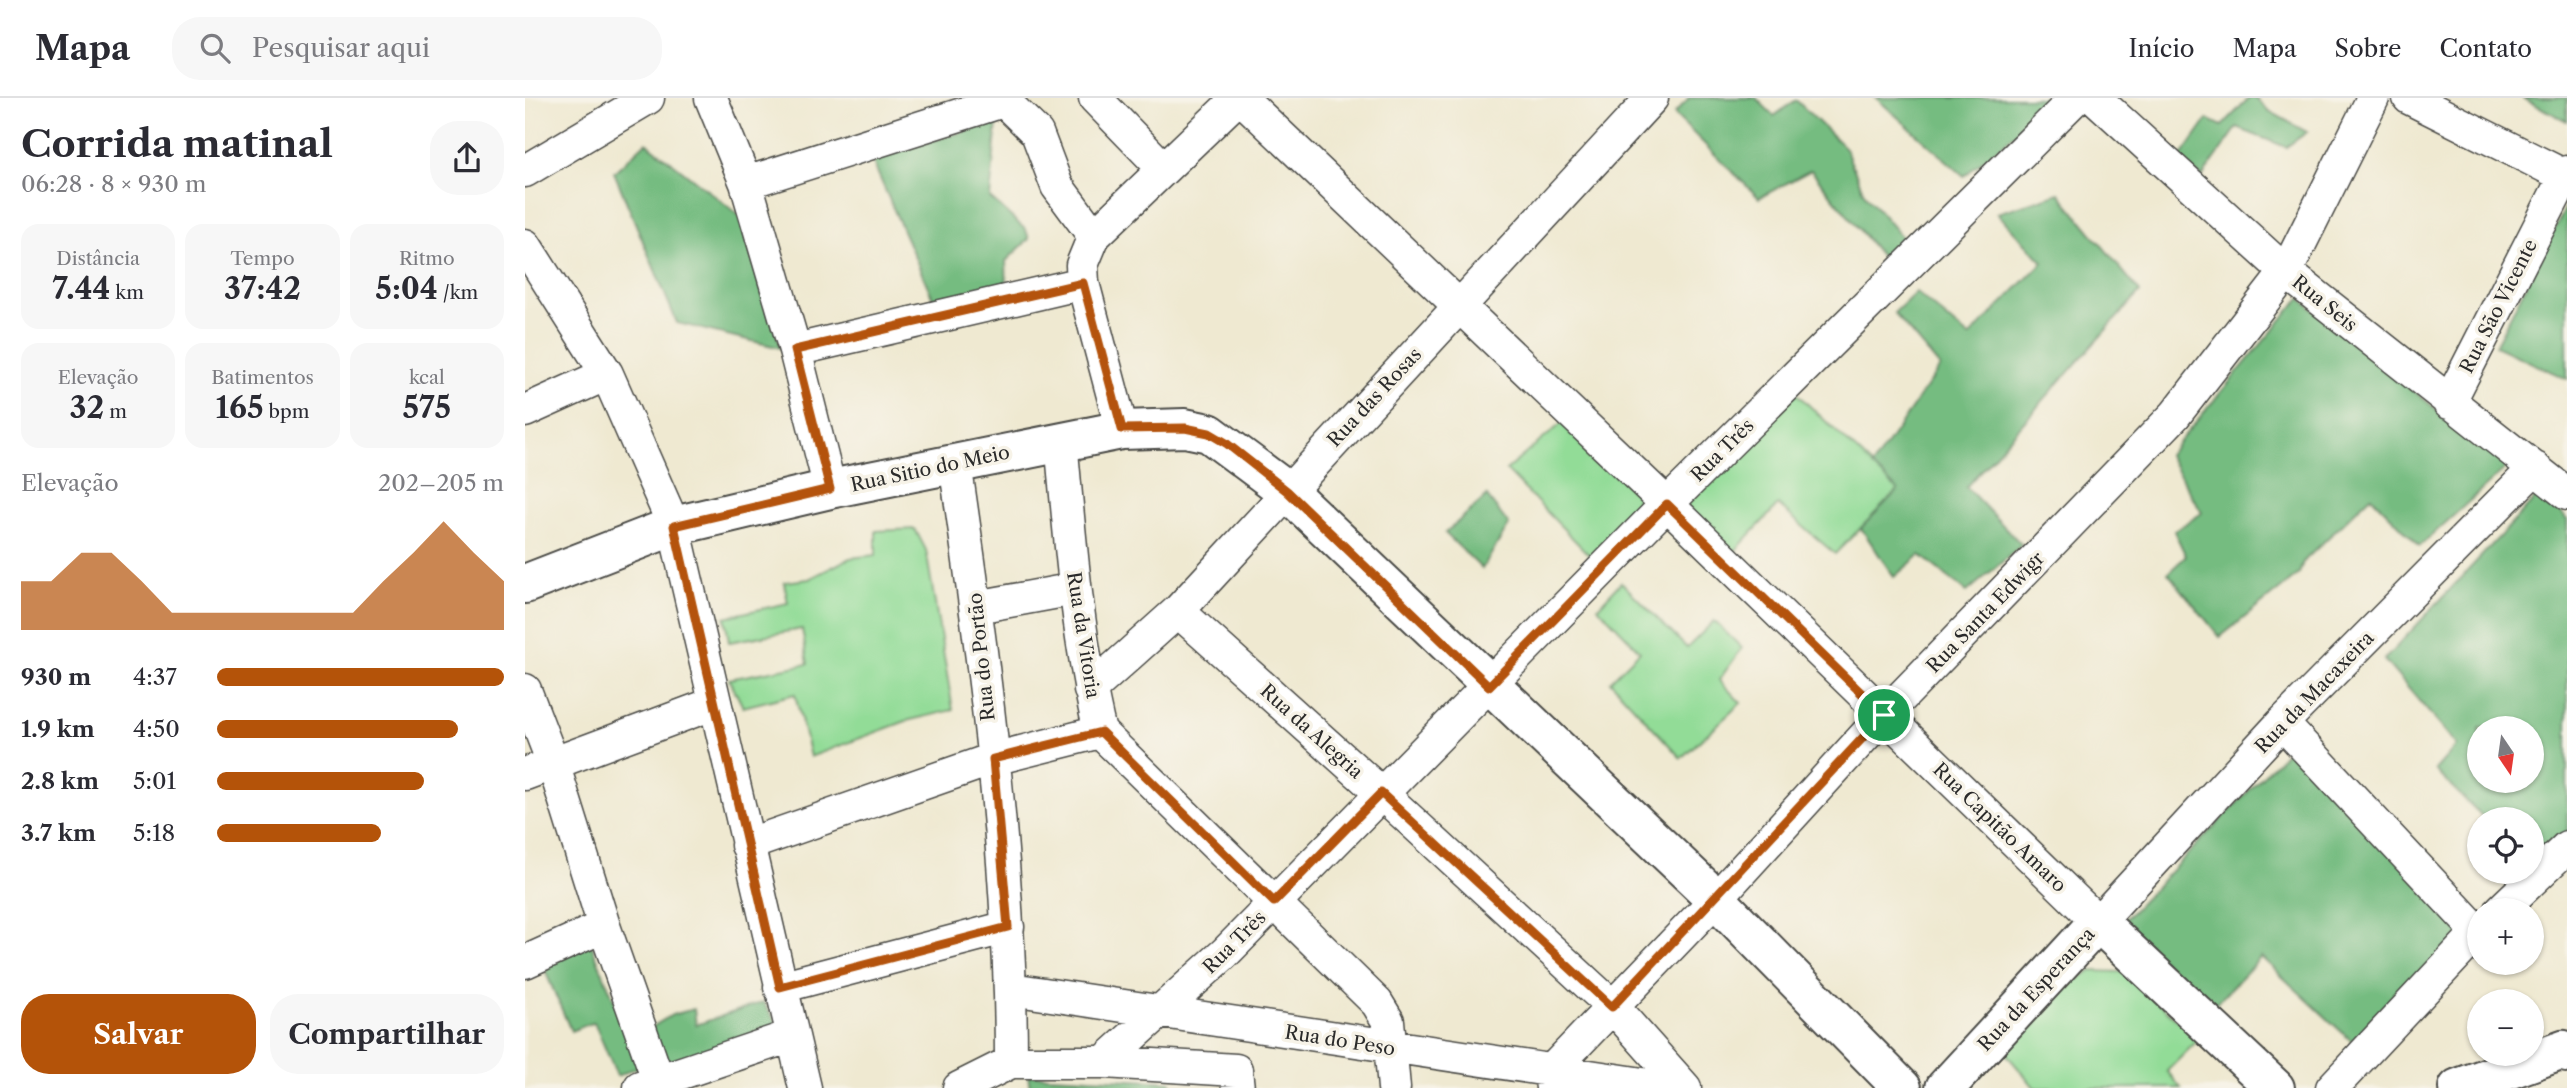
<!DOCTYPE html>
<html lang="pt">
<meta charset="utf-8">
<style>
body{margin:0;font-family:"Libre Caslon Text",serif;background:#f7f7f7;color:#2b2b33;height:100vh;display:flex;flex-direction:column;font-size:26px;white-space:nowrap}
*{box-sizing:border-box;margin:0}
p{font-size:23px;color:#7c7c81}
.icon{flex:none;width:38px;height:38px;fill:none;stroke:currentColor;stroke-width:2;stroke-linecap:round;stroke-linejoin:round}
.map{position:relative;flex:1;overflow:hidden}
.sheet{display:flex;flex-direction:column;background:#fff;width:525px}
.sheet>*{flex:none}
.needle{width:46px;rotate:167deg}
.buttons{position:absolute;left:1942px;top:618px;display:grid;gap:14px}
.buttons a{display:grid;place-items:center;width:77px;height:77px;border-radius:50%;background:#fff;box-shadow:0 2px 5px #0004;font-size:35px}
.pin{position:absolute;display:grid;place-items:center;width:60px;height:60px;color:#fff;margin:-30px;border:4px solid #fff;border-radius:50%;box-shadow:0 2px 7px #0007}
.round{display:grid;place-items:center;flex:none;width:74px;height:74px;border-radius:28px;background:#f7f7f7}
.summary{display:flex;align-items:center;justify-content:space-between;height:119px;padding:0 21px}
h1{font-size:38px;font-weight:700;line-height:52px}
.metrics{display:grid;grid-template-columns:repeat(3,1fr);gap:10px;height:119px;padding:7px 21px}
.metrics div{display:grid;align-content:center;border-radius:18px;background:#f7f7f7;text-align:center}
.metrics b{font-size:30px;font-weight:700}
.metrics small{font-size:19px;font-weight:400}
.metrics p{font-size:19px}
.chart{height:196px;padding:14px 21px}
.chart p{display:flex;justify-content:space-between}
.chart svg{width:100%;height:126px;margin-top:7px;fill:#b45309;opacity:.7}
.primary-button{display:flex;gap:14px;margin-top:auto;padding:14px 21px}
.primary-button a{flex:1;height:80px;border-radius:28px;background:#b45309;color:#fff;font-size:28px;font-weight:700;line-height:80px;text-align:center}
.primary-button a+a{background:#f7f7f7;color:#2b2b33}
ul{padding:0 21px;list-style:none;font-size:23px}
li{display:grid;grid-template-columns:112px 84px 1fr;align-items:center;height:52px}
li i{height:18px;border-radius:9px;background:#b45309}
header{display:flex;align-items:center;gap:42px;box-sizing:border-box;height:98px;padding:0 35px;background:#fff;border-bottom:2px solid #e1e1e2}
header strong{font-size:33px}
nav{display:flex;gap:38px;margin-inline-start:auto;font-size:24px}
.search{width:490px;height:63px;background:#f7f7f7;display:flex;align-items:center;gap:18px;box-sizing:border-box;padding:0 24px;border-radius:28px;color:#7c7c81;font-size:26px}
main{display:flex;flex:1;min-height:0}
.map>svg:first-child{display:block}
.green{fill:#92dc97;stroke:#5e8461;stroke-width:2}
.forest{fill:#75bc80;stroke:#507456;stroke-width:2;fill-rule:evenodd}
.lines{fill:none;stroke-linecap:round;stroke-linejoin:round}
.street-casing{stroke:#484844;stroke-width:35}
.secondary-casing{stroke:#484844;stroke-width:42}
.street{stroke:#fff;stroke-width:32}
.secondary{stroke:#fff;stroke-width:38}
.route-casing{stroke:#fff;stroke-width:14}
.route{stroke:#b45309;stroke-width:9}
.labels{text-anchor:middle;stroke-width:7;stroke-linejoin:round;paint-order:stroke}
.street-label{font-size:19px;fill:#2b2b2b;stroke:#f7f3e8}
</style>
<header>
<strong>Mapa</strong>
<div class="search"><svg class="icon" aria-label="search" viewBox="0 0 24 24"><circle cx="10" cy="10" r="6"/><path d="M15 15l6 6"/></svg>Pesquisar aqui</div>
<nav><a>Início</a><a>Mapa</a><a>Sobre</a><a>Contato</a></nav>
</header>
<main>
<section class="sheet">
<div class="summary"><div><h1>Corrida matinal</h1><p>06:28 · 8 × 930 m</p></div><a class="round"><svg class="icon" aria-label="share" viewBox="0 0 24 24"><path d="M12 15V3M7 8l5-5 5 5M5 13v7h14v-7"/></svg></a></div>
<div class="metrics">
<div><p>Distância</p><b>7.44<small> km</small></b></div>
<div><p>Tempo</p><b>37:42</b></div>
<div><p>Ritmo</p><b>5:04<small> /km</small></b></div>
</div>
<div class="metrics">
<div><p>Elevação</p><b>32<small> m</small></b></div>
<div><p>Batimentos</p><b>165<small> bpm</small></b></div>
<div><p>kcal</p><b>575</b></div>
</div>
<div class="chart"><p><span>Elevação</span>202–205 m</p>
<svg viewBox="0 0 160 44" preserveAspectRatio="none"><path d="M0 44V27L10 27L20 17L30 17L40 27L50 38L60 38L70 38L80 38L90 38L100 38L110 38L120 27L130 17L140 6L150 17L160 27V44z"/></svg>
</div>
<ul>
<li><b>930 m</b>4:37<i style="width:100%"></i></li>
<li><b>1.9 km</b>4:50<i style="width:84%"></i></li>
<li><b>2.8 km</b>5:01<i style="width:72%"></i></li>
<li><b>3.7 km</b>5:18<i style="width:57%"></i></li>
</ul>
<div class="primary-button"><a>Salvar</a><a>Compartilhar</a></div>
</section>
<div class="map">
<svg width="2042" height="990" viewBox="0 0 2042 990">
<rect width="100%" height="100%" fill="#f7f3e8"/>
<filter id="ink" filterUnits="userSpaceOnUse"><feTurbulence type="fractalNoise" baseFrequency=".0143" numOctaves="2"/><feDisplacementMap in="SourceGraphic" scale="14" xChannelSelector="R" yChannelSelector="G"/><feConvolveMatrix kernelMatrix="1 2 1 2 8 2 1 2 1" color-interpolation-filters="sRGB"/></filter>
<filter id="wash" filterUnits="userSpaceOnUse"><feTurbulence type="fractalNoise" baseFrequency=".00686" numOctaves="4" result="noise"/><feDisplacementMap in="SourceGraphic" scale="28" xChannelSelector="R" yChannelSelector="G"/><feGaussianBlur stdDeviation="1.57" result="paint"/><feColorMatrix in="noise" values="0 0 0 0 0 0 0 0 0 0 0 0 0 0 0 0 0 1.4 0 .05"/><feComposite in="paint" operator="in"/></filter>
<g filter="url(#wash)">
<rect width="100%" height="100%" fill="#efe9d1"/>
<path class="green" d="M1270,294l103,98 -63,64 -57,-49 -44,47 -52,-48z
M1042,321l84,85 -57,56 -88,-90z
M390,431l11,21 27,160 -47,11 -96,36 -15,-63 -52,13 -14,-28 79,-15 -6,-35 -73,13 -4,-25 63,-14 -4,-21 25,-3 41,-21 26,-3v-24z
M1096,484l66,66 27,-27 28,27 -23,32 22,23 -60,55 -71,-77 30,-30 -42,-44z
M1566,873l32,1 76,67 -32,32 14,17h-146l-33,-39 60,-60z"/>
<path class="forest" d="M1164,0h67l18,18 22,-16 49,48 19,45 42,49 -22,18 -73,-90 -52,28 -85,-84z
M1351,0h183l-95,78z
M1724,0h6l14,13 38,21 -21,15 -49,-19 -35,49 -23,-17 29,-41 14,7z
M1997,0h45v23z
M472,24l-7,76 36,32 3,9 -23,22 1,28 -72,14 -64,-145z
M121,44l93,73 42,133 -104,-25 -63,-151z
M1534,95l81,99 -174,195 56,58 -55,47 -47,-37 -26,22 -33,-49 37,-38 -26,-24 68,-99 -46,-54 22,-21 53,45 74,-75 -46,-49z
M2042,107v174l-72,-33z
M1775,200l207,169 -87,79 -49,-50 -68,66 -4,12 -79,63 -52,-64 18,-17 -12,-25 28,-18 -34,-58z
M2019,391l23,31v318l-35,27v-46h-47l-50,-49 22,-25 -73,-85zM1955,630h52v52h-52z
M962,398l22,29 -27,44 -37,-36z
M1767,648l177,186 -112,114 -96,-89 -48,50 -92,-84z
M66,846l50,122 -24,10 -23,-54 -23,9 -25,-58 3,-11z
M238,904l15,23 -118,46 -13,-41 25,-15 22,-6 2,16z
M503,977l143,7 1,6h-142z"/>
</g>
<g filter="url(#ink)">
<g class="lines">
<g class="street-casing">
<path id="street" d="M186,0l35,85 49,167 35,139
M476,0l36,35 20,53 37,50
M570,0l67,69
M716,0l426,406 431,418 184,-199 253,-255
M1570,0l191,174 281,222
M1884,0l158,79
M0,73l123,-73
M221,85l257,-82
M0,147l82,129 67,152 131,562
M270,252l288,-67
M1924,305l118,-231
M0,313l82,-37
M597,332l-39,-147 -1,-18 12,-29 144,-138
M536,342c9,98 16,196 39,292l277,271 11,18 6,67
M430,365c29,198 56,398 56,599
M451,509l99,-18
M653,513l203,182 232,214 72,81
M0,592l28,73 51,163 57,162
M565,592l88,-79 474,-513
M1757,625l196,209
M0,676l190,-71
M222,747l246,-86 107,-27
M1976,812l66,-63
M0,864l79,-36
M255,889l228,-60
M486,891l658,99
M579,964l121,-109 442,-449 409,-406
M115,989l151,-51
M434,990l52,-26h93l132,8 2,18
M1027,990l-2,-16 166,-173 168,-184 291,-300 111,-143 87,-174
M1807,990l148,-158"/>
</g>
<g class="secondary-casing">
<path id="secondary" d="M0,486l149,-58 156,-37 292,-59 63,-2 24,5 78,58 429,408 186,189
M1420,990l153,-166 177,166
M1933,990l105,-38 4,3"/>
</g>
<use href="#street" class="street"/>
<use href="#secondary" class="secondary"/>
</g>
</g>
<g class="lines" filter="url(#ink)">
<g class="route-casing">
<path id="route" d="M558,185l39,146 63,-1 24,5 17,10 61,48 202,195 178,-182 217,211 -272,292 -231,-214 -107,109 -173,-170 -108,27 15,168 -228,60 -106,-461 156,-37 -35,-139z"/>
</g>
<use href="#route" class="route"/>
</g>
<g class="labels">
<g class="street-label">
<text transform="translate(1800 205) rotate(39)" y="7">Rua Seis</text>
<text transform="translate(1973 208) rotate(-63)" y="7">Rua São Vicente</text>
<text transform="translate(849 299) rotate(-47)" y="7">Rua das Rosas</text>
<text transform="translate(1197 352) rotate(-45)" y="7">Rua Três</text>
<text transform="translate(405 370) rotate(-12)" y="7">Rua Sitio do Meio</text>
<text transform="translate(1460 514) rotate(-46)" y="7">Rua Santa Edwigr</text>
<text transform="translate(559 537) rotate(81)" y="7">Rua da Vitoria</text>
<text transform="translate(456 559) rotate(-96)" y="7">Rua do Portão</text>
<text transform="translate(1789 594) rotate(-46)" y="7">Rua da Macaxeira</text>
<text transform="translate(787 633) rotate(42)" y="7">Rua da Alegria</text>
<text transform="translate(1475 729) rotate(44)" y="7">Rua Capitão Amaro</text>
<text transform="translate(709 844) rotate(-45)" y="7">Rua Três</text>
<text transform="translate(1511 891) rotate(-47)" y="7">Rua da Esperança</text>
<text transform="translate(815 942) rotate(9)" y="7">Rua do Peso</text>
</g>
</g>
</svg>
<div class="buttons">
<a><svg class="needle" viewBox="-14 -14 28 28"><path d="M0-13l5 13h-10z" fill="#e53935"/><path d="M0 13l5-13h-10z" fill="#7c7c81"/></svg></a>
<a><svg class="icon" aria-label="locate" viewBox="0 0 24 24"><circle cx="12" cy="12" r="6"/><path d="M12 2v4M12 18v4M2 12h4M18 12h4"/></svg></a>
<a>+</a>
<a>−</a>
</div>
<div class="pin" style="left:1359px;top:617px;background:#1e9e55"><svg class="icon" aria-label="arrive" viewBox="0 0 24 24"><path d="M6 21V4h12l-3 4 3 4H6"/></svg></div>
</div>
</main>
